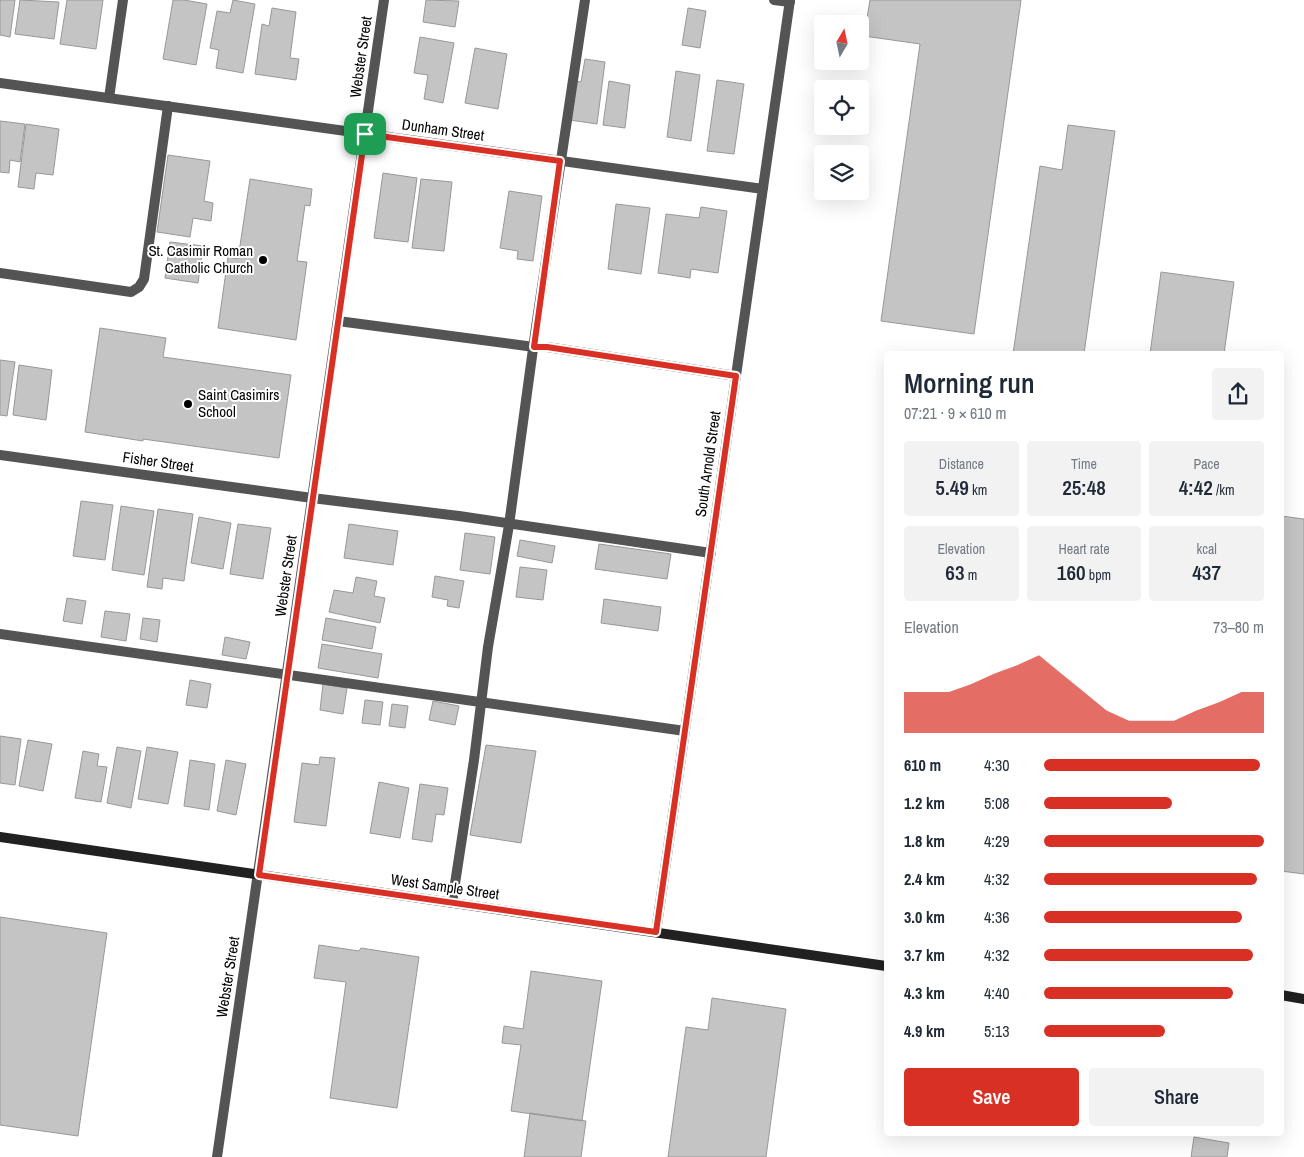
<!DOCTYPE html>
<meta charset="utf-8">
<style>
body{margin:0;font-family:"Archivo Narrow",sans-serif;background:#f2f2f3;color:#1f2937;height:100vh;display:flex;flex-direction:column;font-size:19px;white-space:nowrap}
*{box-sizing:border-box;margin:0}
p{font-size:16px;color:#747a83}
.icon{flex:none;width:28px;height:28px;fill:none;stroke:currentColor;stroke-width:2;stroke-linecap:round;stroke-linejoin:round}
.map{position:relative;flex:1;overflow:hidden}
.details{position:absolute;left:884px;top:351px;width:400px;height:785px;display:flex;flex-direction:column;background:#fff;border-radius:5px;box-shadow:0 5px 20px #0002}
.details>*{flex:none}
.needle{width:32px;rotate:9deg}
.tools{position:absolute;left:814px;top:15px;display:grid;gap:10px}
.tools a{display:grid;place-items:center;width:55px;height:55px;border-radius:5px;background:#fff;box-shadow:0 5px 20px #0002;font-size:25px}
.pin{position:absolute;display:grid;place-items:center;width:42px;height:42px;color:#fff;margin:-21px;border-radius:10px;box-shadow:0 2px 8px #0006}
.round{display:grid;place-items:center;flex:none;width:52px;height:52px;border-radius:5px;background:#f2f2f3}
.headline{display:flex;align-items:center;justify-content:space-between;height:85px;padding:0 20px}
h1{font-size:28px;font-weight:600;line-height:38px}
.figures{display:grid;grid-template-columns:repeat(3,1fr);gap:8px;height:85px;padding:5px 20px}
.figures div{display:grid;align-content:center;border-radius:5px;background:#f2f2f3;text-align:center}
.figures b{font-size:21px;font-weight:600}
.figures small{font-size:14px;font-weight:400}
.figures p{font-size:14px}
.chart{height:140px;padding:10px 20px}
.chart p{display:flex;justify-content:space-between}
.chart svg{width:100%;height:90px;margin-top:5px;fill:#d93025;opacity:.7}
.primary-button{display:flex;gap:10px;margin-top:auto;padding:10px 20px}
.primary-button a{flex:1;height:58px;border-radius:5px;background:#d93025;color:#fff;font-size:20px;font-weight:600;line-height:58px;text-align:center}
.primary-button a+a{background:#f2f2f3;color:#1f2937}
ul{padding:0 20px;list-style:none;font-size:16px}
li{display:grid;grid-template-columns:80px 60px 1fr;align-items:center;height:38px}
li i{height:12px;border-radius:6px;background:#d93025}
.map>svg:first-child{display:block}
.building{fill:#c4c4c4;stroke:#989898}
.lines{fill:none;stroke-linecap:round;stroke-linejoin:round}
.service{stroke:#545454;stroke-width:10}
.minor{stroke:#545454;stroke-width:10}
.secondary{stroke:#212121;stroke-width:10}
.route-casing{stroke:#fff;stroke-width:10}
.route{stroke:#d93025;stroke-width:6}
.poi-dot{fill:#000;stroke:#fff;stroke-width:2}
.labels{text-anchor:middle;stroke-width:4;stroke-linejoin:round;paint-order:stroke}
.street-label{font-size:15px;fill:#000;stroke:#fff}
.poi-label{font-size:15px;fill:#000;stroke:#fff;text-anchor:end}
</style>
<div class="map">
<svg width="1304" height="1157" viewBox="0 0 1304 1157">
<rect width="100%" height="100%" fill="#fff"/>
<path class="building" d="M0,0h15l-5,37 -10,-2z
M20,0l39,2 -5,37 -39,-5z
M67,0h36l-7,49 -36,-5z
M173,0h11l23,4 -11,61 -33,-6z
M233,0l22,4 -12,69 -27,-5 3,-18 -9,-2 7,-37 13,2z
M426,0l33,1 -4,26 -32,-5z
M870,0h151l-47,334 -93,-13 39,-277 -56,-8z
M272,8l24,4 -6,46 9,1 -3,21 -41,-6 7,-50 7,2z
M688,8l18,3 -6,37 -18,-3z
M420,37l34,6 -11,60 -19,-4 4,-24 -14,-2z
M475,48l32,6 -9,55 -33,-6z
M585,59l20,3 -8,62 -27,-4 5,-39 6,1z
M676,71l24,4 -9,66 -24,-4z
M717,80l27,4 -10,70 -27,-3z
M609,81l21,4 -5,43 -22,-3z
M0,121l25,3 -5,38 -10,-2 -1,13 -9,-1z
M26,124l33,5 -6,46 -17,-2 -2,16 -16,-2z
M1068,125l47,6 -31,223h-71l27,-188 22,4z
M168,155l42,6 -6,40 9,2 -2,18 -18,-3 -3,19 -33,-5z
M383,173l34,5 -9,64 -34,-4z
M250,179l62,10 -2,17 -5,-1 -8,56 10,1 -11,78 -78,-12 10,-71 10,2z
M421,179l31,3 -8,69 -32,-3z
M509,191l33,5 -9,65 -16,-2 1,-8 -18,-3z
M616,204l34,4 -9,66 -33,-5z
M701,207l26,4 -9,62 -27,-4 -1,9 -32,-5 8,-59 33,4z
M170,242l33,4 -5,37 -33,-5z
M1161,272l73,10 -10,72h-74z
M100,328l66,10 -3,19 128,18 -12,83 -136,-19v2l-58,-9z
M0,360l15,2 -8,54 -7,-1z
M19,365l33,5 -6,50 -33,-5z
M81,501l32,4 -8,55 -32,-4z
M121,506l33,5 -10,64 -32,-5z
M158,509l35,5 -9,67 -21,-3 -1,11 -15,-2z
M1281,516l23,3v355l-23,-3z
M199,517l32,6 -8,46 -32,-6z
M238,524l33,4 -8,51 -33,-5z
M349,524l49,7 -5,34 -49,-7z
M465,533l30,4 -5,37 -30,-4z
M520,540l35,6 -3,17 -35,-7z
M599,544l72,10 -4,25 -72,-10z
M520,567l27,3 -4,30 -27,-3z
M435,576l29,5 -5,27 -12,-2 1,-6 -16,-3z
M356,577l21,4 -3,15 11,2 -5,25 -51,-11 5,-22 19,3z
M67,598l19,3 -4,23 -19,-3z
M604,599l57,8 -3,24 -57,-8z
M105,611l25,3 -4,27 -25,-4z
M143,618l17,2 -3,22 -17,-3z
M326,618l50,9 -4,22 -50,-9z
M225,637l25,5 -4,17 -24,-4z
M322,644l60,10 -4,24 -60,-10z
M190,680l21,4 -4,24 -21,-3z
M323,684l24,4 -4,26 -23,-4z
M365,700l18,2 -3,23 -18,-2z
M433,701l26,5 -4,19 -26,-5z
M392,704l16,2 -3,22 -16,-2z
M0,736l21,3 -6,46 -15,-2z
M28,740l24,4 -9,47 -24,-5z
M486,745l50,6 -15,92 -51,-8z
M117,747l24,4 -10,57 -24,-5z
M147,747l31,5 -10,52 -30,-5z
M83,751l16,3 -2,12 10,1 -6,35 -26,-4z
M320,757l15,1 -9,68 -32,-4 8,-59 17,2z
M190,760l25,4 -6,46 -25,-4z
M226,760l20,4 -10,51 -19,-4z
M379,782l30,6 -9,50 -30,-5z
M420,784l28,4 -4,27 -8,-1 -4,28 -20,-3z
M0,917l107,16 -29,203 -78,-11z
M319,945l40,6 2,-3 58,9 -22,151 -67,-10 16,-116 -32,-4z
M531,971l71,10 -20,140 -71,-10 10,-66 -19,-2 2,-17 19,3z
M712,998l74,11 -20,148h-98l18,-130 22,3z
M530,1113l56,8 -5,36h-57z
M1194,1137l35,6 -2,14h-36z"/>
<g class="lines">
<path class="service" d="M774,0l16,2
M109,98l14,-98
M0,273l131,19 8,-5 5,-8 24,-173
M338,321l196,26h13l189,29
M312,498l147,18 252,37
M0,634l685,97
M452,903l22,-143 14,-113 21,-122 27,-198 49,-327"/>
<path class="minor" d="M0,83l763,106
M0,455l312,43
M656,932l134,-932
M217,1157l167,-1157"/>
<path class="secondary" d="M0,837l886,129
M1281,995l23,4"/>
</g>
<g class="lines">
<g class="route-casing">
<path id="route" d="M365,134l195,27 -26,186h13l189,29 -80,556 -397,-57z"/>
</g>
<use href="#route" class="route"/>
</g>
<g class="poi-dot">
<circle cx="263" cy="260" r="5"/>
<circle cx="188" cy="404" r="5"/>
</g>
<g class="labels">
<g class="street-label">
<text transform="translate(361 57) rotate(-82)" y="5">Webster Street</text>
<text transform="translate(443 130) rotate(8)" y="5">Dunham Street</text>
<text transform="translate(158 462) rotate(8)" y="5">Fisher Street</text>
<text transform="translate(708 464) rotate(-82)" y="5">South Arnold Street</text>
<text transform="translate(286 576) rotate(-82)" y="5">Webster Street</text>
<text transform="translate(445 887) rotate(8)" y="5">West Sample Street</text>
<text transform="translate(228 977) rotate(-81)" y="5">Webster Street</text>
</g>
<g class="poi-label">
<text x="253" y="256">St. Casimir Roman<tspan x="253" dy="17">Catholic Church</tspan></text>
<text x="198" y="400" text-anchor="start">Saint Casimirs<tspan x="198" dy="17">School</tspan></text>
</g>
</g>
</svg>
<div class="tools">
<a><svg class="needle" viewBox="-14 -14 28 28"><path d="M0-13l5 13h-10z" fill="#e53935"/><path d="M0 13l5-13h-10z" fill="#747a83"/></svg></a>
<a><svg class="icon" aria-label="locate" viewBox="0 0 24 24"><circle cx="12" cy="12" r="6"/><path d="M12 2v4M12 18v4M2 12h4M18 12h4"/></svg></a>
<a><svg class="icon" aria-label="layers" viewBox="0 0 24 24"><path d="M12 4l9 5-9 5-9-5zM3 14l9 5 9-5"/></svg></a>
</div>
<div class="pin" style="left:365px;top:134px;background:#1e9e55"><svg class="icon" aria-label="arrive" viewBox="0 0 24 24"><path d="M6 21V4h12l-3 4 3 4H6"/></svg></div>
<section class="details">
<div class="headline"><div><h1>Morning run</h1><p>07:21 · 9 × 610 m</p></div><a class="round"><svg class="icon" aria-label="share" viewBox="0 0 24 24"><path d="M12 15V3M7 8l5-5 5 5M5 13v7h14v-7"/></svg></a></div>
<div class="figures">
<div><p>Distance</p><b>5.49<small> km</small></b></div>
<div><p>Time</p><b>25:48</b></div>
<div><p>Pace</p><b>4:42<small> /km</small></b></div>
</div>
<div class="figures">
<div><p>Elevation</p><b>63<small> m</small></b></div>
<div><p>Heart rate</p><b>160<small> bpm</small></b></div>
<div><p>kcal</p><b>437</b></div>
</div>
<div class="chart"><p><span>Elevation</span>73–80 m</p>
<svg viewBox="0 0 160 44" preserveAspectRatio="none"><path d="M0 44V24L10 24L20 24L30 20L40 15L50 11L60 6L70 15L80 24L90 33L100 38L110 38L120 38L130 33L140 29L150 24L160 24V44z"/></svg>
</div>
<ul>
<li><b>610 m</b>4:30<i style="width:98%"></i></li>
<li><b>1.2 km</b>5:08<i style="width:58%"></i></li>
<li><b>1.8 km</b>4:29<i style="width:100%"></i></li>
<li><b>2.4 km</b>4:32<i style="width:97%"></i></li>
<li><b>3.0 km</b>4:36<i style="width:90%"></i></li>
<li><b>3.7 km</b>4:32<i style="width:95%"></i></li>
<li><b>4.3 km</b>4:40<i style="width:86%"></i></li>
<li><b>4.9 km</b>5:13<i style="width:55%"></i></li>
</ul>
<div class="primary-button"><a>Save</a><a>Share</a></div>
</section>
</div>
